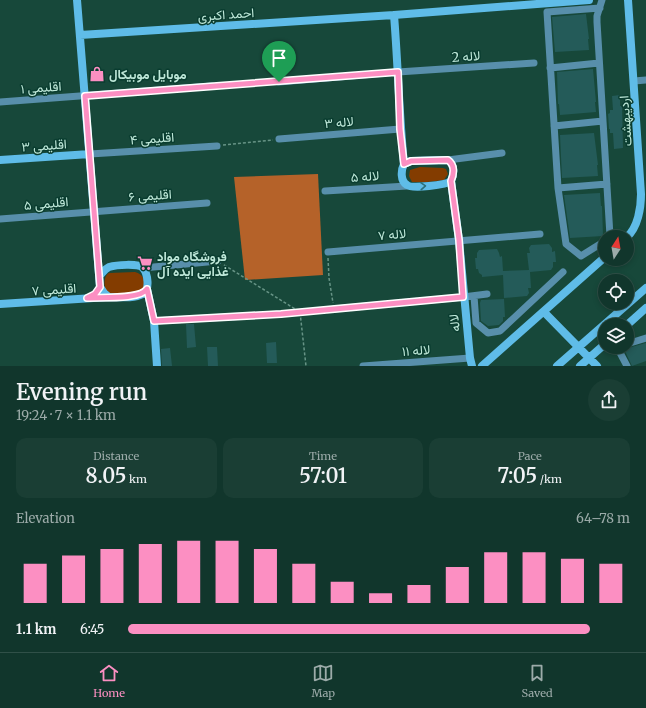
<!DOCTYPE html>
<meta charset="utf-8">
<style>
body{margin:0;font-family:Merriweather,Vazirmatn,serif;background:#1a3e34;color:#f1f3f6;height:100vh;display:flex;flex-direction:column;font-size:15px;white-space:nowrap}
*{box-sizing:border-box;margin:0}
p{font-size:13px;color:#9caba9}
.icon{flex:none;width:22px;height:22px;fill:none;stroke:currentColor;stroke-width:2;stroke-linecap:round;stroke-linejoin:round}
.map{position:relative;height:366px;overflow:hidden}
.side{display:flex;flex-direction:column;background:#11362c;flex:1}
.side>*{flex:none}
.needle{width:26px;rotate:11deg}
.fabs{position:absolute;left:598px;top:230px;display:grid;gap:8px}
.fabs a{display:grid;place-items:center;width:36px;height:36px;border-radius:50%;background:#11362c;box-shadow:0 2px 6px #0003,0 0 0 1px #305048;font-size:20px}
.pin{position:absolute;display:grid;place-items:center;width:34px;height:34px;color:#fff;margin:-41px -17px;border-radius:50% 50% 50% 0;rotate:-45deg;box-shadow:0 0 4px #0007}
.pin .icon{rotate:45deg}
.round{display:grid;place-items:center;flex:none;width:42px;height:42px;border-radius:21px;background:#1a3e34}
.overview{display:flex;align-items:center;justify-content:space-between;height:68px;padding:0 16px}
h1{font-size:22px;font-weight:600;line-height:30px}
.metrics{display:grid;grid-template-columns:repeat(3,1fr);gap:6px;height:68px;padding:4px 16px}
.metrics div{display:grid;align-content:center;border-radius:10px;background:#1a3e34;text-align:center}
.metrics b{font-size:20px;font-weight:600}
.metrics small{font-size:11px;font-weight:400}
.metrics p{font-size:11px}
.chart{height:112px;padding:8px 16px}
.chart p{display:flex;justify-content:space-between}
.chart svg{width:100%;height:72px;margin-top:4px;stroke:#fc8fc2;stroke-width:6}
ul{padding:0 16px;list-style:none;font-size:13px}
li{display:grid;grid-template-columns:64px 48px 1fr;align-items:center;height:30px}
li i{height:10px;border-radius:5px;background:#fc8fc2}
.tab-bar{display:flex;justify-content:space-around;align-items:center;height:56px;border-top:1px solid #305048;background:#11362c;font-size:11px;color:#9caba9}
.tab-bar a{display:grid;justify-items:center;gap:2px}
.tab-bar .on{color:#fc8fc2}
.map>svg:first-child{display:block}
.green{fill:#833c00}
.forest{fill:#b56229}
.building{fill:#245b59}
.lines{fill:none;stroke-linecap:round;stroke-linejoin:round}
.path{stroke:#679486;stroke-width:1.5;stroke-dasharray:3 2;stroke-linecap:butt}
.street{stroke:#588fab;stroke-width:7}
.secondary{stroke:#5fbce8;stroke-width:8}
.oneway{stroke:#2c707a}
.route-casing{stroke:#fff;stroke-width:8}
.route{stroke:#fc8fc2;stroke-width:5}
.labels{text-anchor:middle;stroke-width:3;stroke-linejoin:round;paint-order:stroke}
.street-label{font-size:13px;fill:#bfe8d9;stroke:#0a3d30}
.poi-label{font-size:13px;font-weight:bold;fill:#bfe8d9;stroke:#0a3d30;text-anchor:start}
</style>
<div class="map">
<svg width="646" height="366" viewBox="0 0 646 366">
<rect width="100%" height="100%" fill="#17483a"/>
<path class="green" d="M420,167l23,1 3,1 2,5 -4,6 -17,2h-15l-3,-6 1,-6z
M135,272c4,1 7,3 9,8 7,17 -25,15 -34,15l-5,-6c-1,-6 -1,-13 4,-16z"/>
<path class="forest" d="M318,174l5,101 -78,5 -11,-103z"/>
<path class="building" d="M586,14l3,25h-1l1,11 -34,2 -3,-35z
M593,69l3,33h-1l1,10 -36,3 -1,-11h-1l-1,-32z
M620,95v11h2l1,42 -9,1 -1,-16h-3v-4h-1l-1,-15 2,-1v-3h3l-1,-14z
M594,133l4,32h-1l1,11 -36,2 -2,-43z
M600,193l1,13h1l1,30 -33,2 -6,-43z
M549,244l3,4v4l3,-1 1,11h-3v5l-2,3 -21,2 1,16h-3l1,5 -2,3 -23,2 -1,-23 -21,2v-2l-3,-2 -1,-4h-2l-1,-11h2v-5l2,-3 18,-1 2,4 1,4 2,-1 1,15 26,-1 -2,-17h3l-1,-5 2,-3z
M504,299l1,18h-2v4l-4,4 -11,1 -7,-5 -1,-18 1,-3z
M186,324h8l2,23 -9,1z
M276,342l1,21h-10l-1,-20z
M646,343v18l-14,5 -8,-17z
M207,347h10l1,19h-10z
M170,348l2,18h-10l-1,-17z"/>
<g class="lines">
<path class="path" d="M219,85l54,-3
M223,145l50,-5
M328,258l1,20 4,25
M224,265l76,47 6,54
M287,313l42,-3"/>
<path class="street" d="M602,0l-5,16v6l13,214 -1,1
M600,8l-53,4 11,176 8,56 15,12 24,-15
M550,68l49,-5
M634,81l12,-1
M279,82l119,-10 136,-9
M0,102l212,-16
M554,126l49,-5
M279,139l121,-10
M90,154l127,-8
M448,160l54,-7
M558,188l49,-4
M325,191l82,-5
M0,219l207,-16
M328,252l212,-18
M143,268l75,-7
M474,296l2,27 12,10 12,-2 63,-59
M334,309l129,-12 24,-3
M154,321l127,-7
M627,344l19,-6
M617,347l10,19
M363,366l107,-8"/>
<path class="secondary" d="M77,0l23,287 4,6 5,4c10,0 24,2 34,-3 7,-4 5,-20 0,-26 -5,-5 -27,-3 -34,-1 -4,2 -6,5 -9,8
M394,15c4,49 5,99 10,149 -3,6 -4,17 3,21 5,4 39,0 44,-4 3,-7 4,-16 -3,-21l-37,1 -7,3
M80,35l314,-20 195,-15
M0,160l90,-6
M451,181l8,59 11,118 2,8
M627,237c11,-10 14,-29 14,-43l-13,-194
M147,289l7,32 3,45
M0,304l109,-7
M544,312l53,54
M627,325l19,-17
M482,366l123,-109
M557,366l89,-78
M580,366l25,-22"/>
</g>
<defs><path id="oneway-chevron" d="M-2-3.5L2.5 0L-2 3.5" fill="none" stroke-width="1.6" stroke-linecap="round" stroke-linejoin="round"/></defs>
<use class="oneway" href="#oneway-chevron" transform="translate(423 186) rotate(-4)"/>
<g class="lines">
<g class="route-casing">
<path id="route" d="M398,72l2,57 4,35 7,-3 37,-1c7,5 6,14 3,21l8,59 4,57 -182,17 -127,7 -7,-32c-7,11 -46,8 -60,9l8,-4 5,-7 -15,-191z"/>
</g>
<use href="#route" class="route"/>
</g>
<defs>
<g id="shop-bare" transform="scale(1.2)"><path d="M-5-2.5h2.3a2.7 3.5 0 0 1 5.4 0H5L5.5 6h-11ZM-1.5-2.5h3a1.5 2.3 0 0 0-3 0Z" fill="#fc8fc2" stroke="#0a3d30" stroke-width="2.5" paint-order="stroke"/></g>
<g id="supermarket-bare" transform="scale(1.2)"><path d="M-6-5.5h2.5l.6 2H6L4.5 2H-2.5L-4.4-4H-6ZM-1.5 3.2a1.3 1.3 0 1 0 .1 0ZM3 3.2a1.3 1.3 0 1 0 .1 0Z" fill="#fc8fc2" stroke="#0a3d30" stroke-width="2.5" paint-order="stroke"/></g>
</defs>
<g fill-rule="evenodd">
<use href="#shop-bare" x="97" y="74"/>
<use href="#supermarket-bare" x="145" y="263"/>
</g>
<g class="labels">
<g class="street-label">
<text transform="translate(226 14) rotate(-4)" y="5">احمد اکبری</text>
<text transform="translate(466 56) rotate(-4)" y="5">لاله 2</text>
<text transform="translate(41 87) rotate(-4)" y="5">اقلیمی ۱</text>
<text transform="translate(625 121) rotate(-94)" y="5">اردیبهشت</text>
<text transform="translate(339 122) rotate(-5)" y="5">لاله ۳</text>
<text transform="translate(152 138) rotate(-4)" y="5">اقلیمی ۴</text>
<text transform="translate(44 145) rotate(-4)" y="5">اقلیمی ۳</text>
<text transform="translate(365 176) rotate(-4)" y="5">لاله ۵</text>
<text transform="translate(150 195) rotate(-4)" y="5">اقلیمی ۶</text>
<text transform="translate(46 203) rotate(-5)" y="5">اقلیمی ۵</text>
<text transform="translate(392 234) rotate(-5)" y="5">لاله ۷</text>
<text transform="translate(54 289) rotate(-4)" y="5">اقلیمی ۷</text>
<text transform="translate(454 323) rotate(-96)" y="5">لاله</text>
<text transform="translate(416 350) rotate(-4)" y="5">لاله ۱۱</text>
</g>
<g class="poi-label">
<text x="109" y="79">موبایل موبیکال</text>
<text x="157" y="261">فروشگاه مواد<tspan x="157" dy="15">غذایی ایده آل</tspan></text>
</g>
</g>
</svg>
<div class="fabs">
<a><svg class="needle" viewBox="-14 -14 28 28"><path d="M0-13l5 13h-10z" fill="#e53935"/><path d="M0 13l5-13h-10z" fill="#9caba9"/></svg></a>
<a><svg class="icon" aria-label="locate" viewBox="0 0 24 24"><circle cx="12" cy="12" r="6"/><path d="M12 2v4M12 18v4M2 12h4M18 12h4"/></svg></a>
<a><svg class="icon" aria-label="layers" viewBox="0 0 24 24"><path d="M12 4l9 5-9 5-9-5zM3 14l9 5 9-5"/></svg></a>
</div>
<div class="pin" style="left:279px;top:82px;background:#1e9e55"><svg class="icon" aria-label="arrive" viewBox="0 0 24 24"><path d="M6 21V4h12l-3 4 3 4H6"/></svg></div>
</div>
<section class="side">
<div class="overview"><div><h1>Evening run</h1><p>19:24 · 7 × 1.1 km</p></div><a class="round"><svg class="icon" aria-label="share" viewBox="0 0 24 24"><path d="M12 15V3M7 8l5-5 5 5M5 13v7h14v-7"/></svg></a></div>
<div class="metrics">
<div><p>Distance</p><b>8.05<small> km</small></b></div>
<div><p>Time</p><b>57:01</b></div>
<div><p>Pace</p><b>7:05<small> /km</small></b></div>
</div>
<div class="chart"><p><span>Elevation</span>64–78 m</p>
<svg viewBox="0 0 160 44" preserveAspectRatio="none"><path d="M5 44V20M15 44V15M25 44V11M35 44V8M45 44V6M55 44V6M65 44V11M75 44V20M85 44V31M95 44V38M105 44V33M115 44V22M125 44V13M135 44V13M145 44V17M155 44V20"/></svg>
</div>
<ul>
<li><b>1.1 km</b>6:45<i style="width:92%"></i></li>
</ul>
</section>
<nav class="tab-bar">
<a class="on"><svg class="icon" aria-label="home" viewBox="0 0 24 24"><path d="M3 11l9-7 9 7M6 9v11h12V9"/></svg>Home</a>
<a><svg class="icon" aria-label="map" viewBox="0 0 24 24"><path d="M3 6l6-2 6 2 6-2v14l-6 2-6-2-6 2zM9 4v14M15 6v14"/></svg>Map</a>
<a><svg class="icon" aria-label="saved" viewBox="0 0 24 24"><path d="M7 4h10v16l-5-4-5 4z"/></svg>Saved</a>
</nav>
